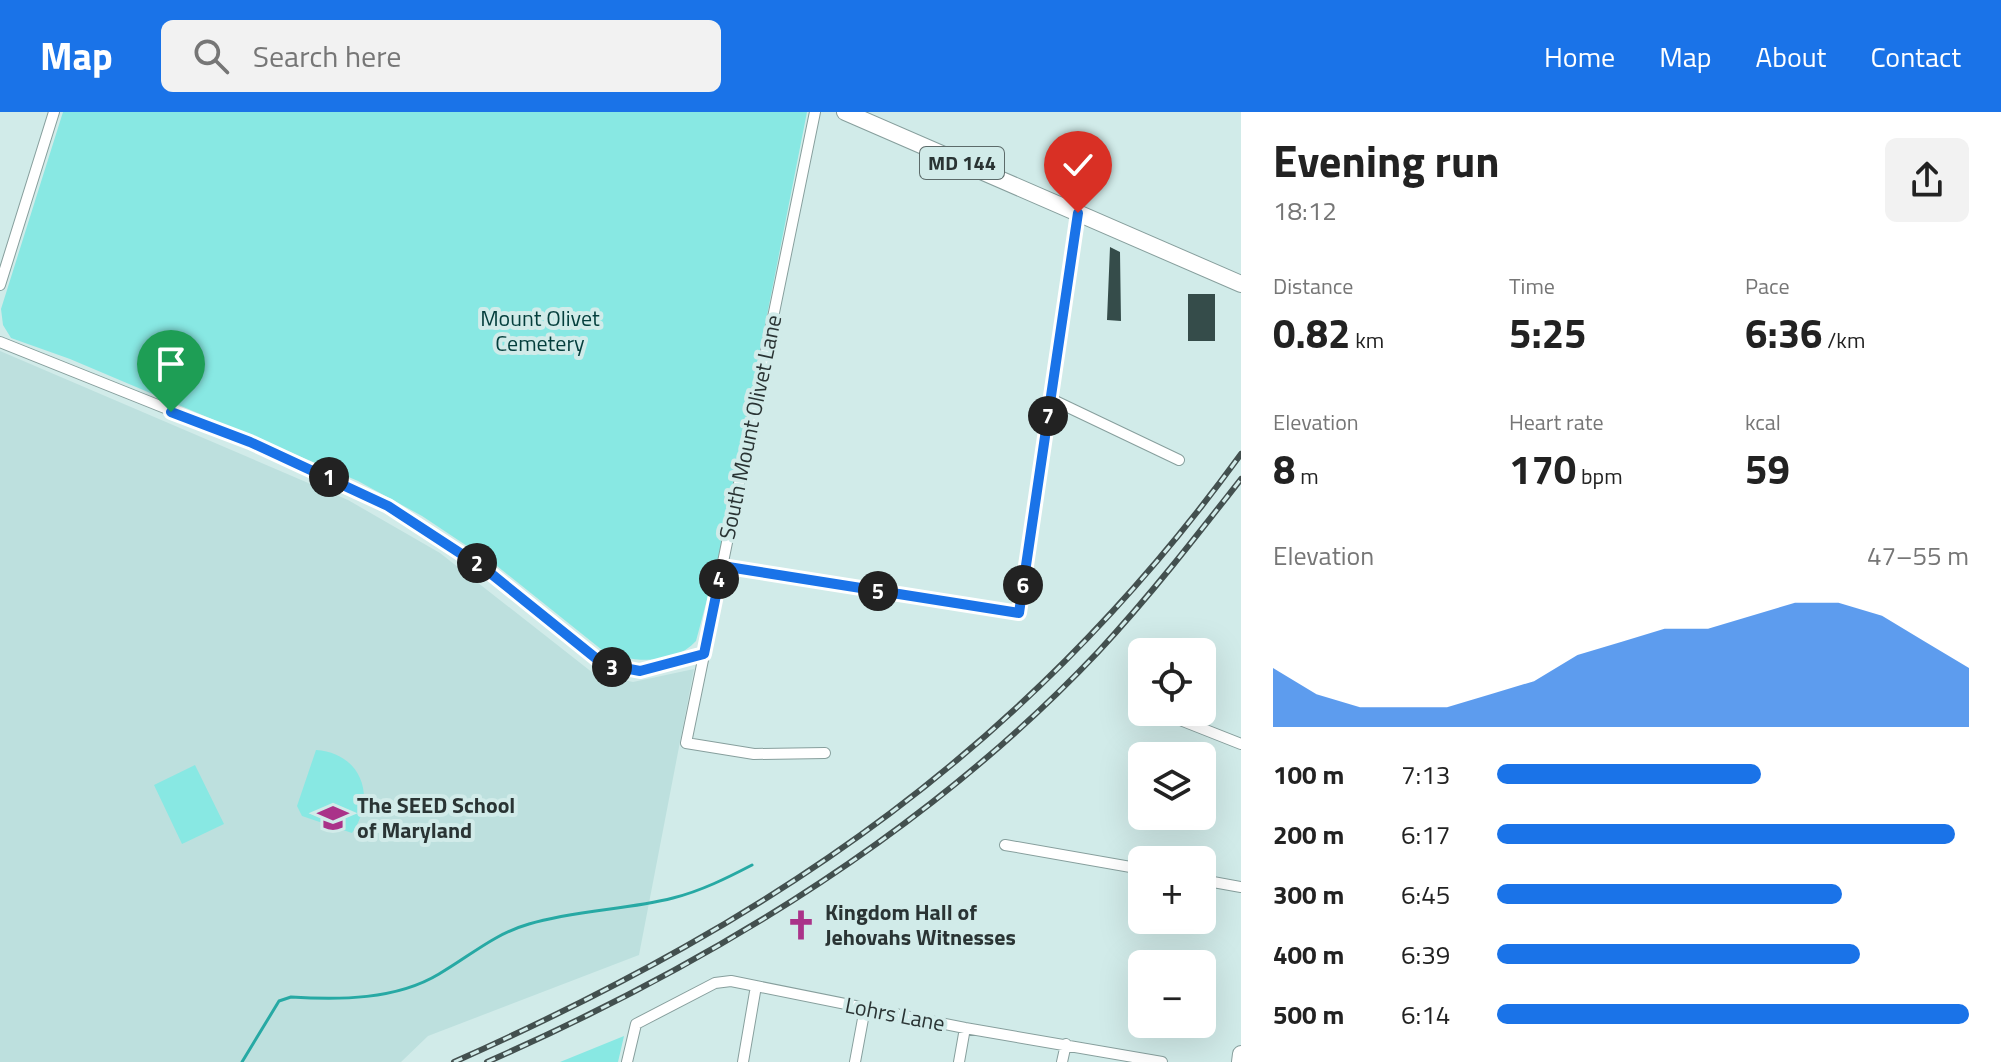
<!DOCTYPE html>
<meta charset="utf-8">
<style>
body{margin:0;font-family:"Titillium Web",sans-serif;background:#f2f2f2;color:#222;height:100vh;display:flex;flex-direction:column;font-size:30px;white-space:nowrap}
*{box-sizing:border-box;margin:0}
p{font-size:26px;color:#767676}
.icon{flex:none;width:44px;height:44px;fill:none;stroke:currentColor;stroke-width:2;stroke-linecap:round;stroke-linejoin:round}
.map{position:relative;flex:1;overflow:hidden}
.side{display:flex;flex-direction:column;background:#fff;width:760px}
.side>*{flex:none}
.tools{position:absolute;left:1128px;top:526px;display:grid;gap:16px}
.tools a{display:grid;place-items:center;width:88px;height:88px;border-radius:12px;background:#fff;box-shadow:0 8px 32px #0002;font-size:40px}
.pin{position:absolute;display:grid;place-items:center;width:68px;height:68px;color:#fff;margin:-82px -34px;border-radius:50% 50% 50% 0;rotate:-45deg;box-shadow:0 0 8px #0007}
.pin .icon{rotate:45deg}
.km{position:absolute;width:40px;height:40px;margin:-20px;border-radius:50%;background:#222;color:#fff;font-size:22px;line-height:40px;text-align:center}
.round{display:grid;place-items:center;flex:none;width:84px;height:84px;border-radius:12px;background:#f2f2f2}
.head{display:flex;align-items:center;justify-content:space-between;height:136px;padding:0 32px}
h1{font-size:44px;font-weight:700;line-height:60px}
.metrics{display:grid;grid-template-columns:repeat(3,1fr);gap:12px;height:136px;padding:8px 32px}
.metrics div{display:grid;align-content:center}
.metrics b{font-size:40px;font-weight:700}
.metrics small{font-size:22px;font-weight:400}
.metrics p{font-size:22px}
.chart{height:224px;padding:16px 32px}
.chart p{display:flex;justify-content:space-between}
.chart svg{width:100%;height:144px;margin-top:8px;fill:#1a73e8;opacity:.7}
ul{padding:0 32px;list-style:none;font-size:26px}
li{display:grid;grid-template-columns:128px 96px 1fr;align-items:center;height:60px}
li i{height:20px;border-radius:10px;background:#1a73e8}
header{display:flex;align-items:center;gap:48px;box-sizing:border-box;height:112px;padding:0 40px;background:#1a73e8;color:#fff}
header strong{font-size:38px}
nav{display:flex;gap:44px;margin-inline-start:auto;font-size:28px}
.search{width:560px;height:72px;background:#f2f2f2;display:flex;align-items:center;gap:20px;box-sizing:border-box;padding:0 28px;border-radius:12px;color:#767676;font-size:30px}
main{display:flex;flex:1;min-height:0}
.map>svg:first-child{display:block}
.built{fill:#bde0de}
.green{fill:#88e8e3}
.lines{fill:none;stroke-linecap:round;stroke-linejoin:round}
.stream{stroke:#27a9a4;stroke-width:3}
.building{fill:#354c4a}
.minor-casing{stroke:#879f9d;stroke-width:12}
.primary-casing{stroke:#879f9d;stroke-width:18}
.minor{stroke:#fff;stroke-width:10}
.primary{stroke:#fff;stroke-width:16}
.rail-casing{stroke:#43504f;stroke-width:6}
.rail{stroke:#d1ebe9;stroke-width:3;stroke-dasharray:9;stroke-linecap:butt}
.route-casing{stroke:#fff;stroke-width:16}
.route{stroke:#1a73e8;stroke-width:10}
.labels{text-anchor:middle;stroke-width:8;stroke-linejoin:round;paint-order:stroke}
.shield{fill:#d1ebe9;stroke:#5c6b6a;stroke-width:2}
.shield-label{font-size:20px;font-weight:bold;fill:#2a3434}
.park-label{font-size:22px;fill:#043e3c;stroke:#d1ebe9}
.street-label{font-size:22px;fill:#2a3434;stroke:#d1ebe9}
.poi-label{font-size:22px;font-weight:bold;fill:#2a3434;stroke:#d1ebe9;text-anchor:start}
</style>
<header>
<strong>Map</strong>
<div class="search"><svg class="icon" aria-label="search" viewBox="0 0 24 24"><circle cx="10" cy="10" r="6"/><path d="M15 15l6 6"/></svg>Search here</div>
<nav><a>Home</a><a>Map</a><a>About</a><a>Contact</a></nav>
</header>
<main>
<div class="map">
<svg width="1241" height="950" viewBox="0 0 1241 950">
<rect width="100%" height="100%" fill="#d1ebe9"/>
<path class="built" d="M0,239l348,149 92,53 153,120 40,9 61,-13 -55,286 -211,81 -27,26h-401z"/>
<path class="green" d="M63,0h744l-84,427 -27,102c-23,25 -66,22 -94,9l-105,-84 -75,-50 -64,-35 -288,-122 -59,-21 -8,-13 -2,-16z
M316,638c46,3 61,48 36,83l-50,-17 -5,-10z
M195,653l29,59 -42,20 -28,-59z
M624,924l-6,26h-58z"/>
<g class="lines">
<path class="stream" d="M242,950l37,-61 12,-4c48,3 105,3 148,-23 31,-18 55,-40 90,-50 47,-14 97,-14 144,-26 28,-7 54,-20 79,-33"/>
</g>
<path class="building" d="M1110,135l10,5 1,69 -14,-1z
M1188,182h27v47h-27z"/>
<g class="lines">
<g class="minor-casing">
<path id="minor" d="M815,0l-129,631 68,11 71,-1
M0,173l54,-173
M0,230l250,100 138,64 101,66 114,92 37,7 64,-17
M1051,287l128,61
M722,454l297,47 59,-400
M1140,592l2,1
M1160,600l81,32
M1005,733l137,24
M1202,768l39,7
M627,950l9,-38 79,-41 16,-2 234,47 197,34
M743,950l13,-76
M855,950l10,-54
M959,950l6,-34
M1062,950l4,-18"/>
</g>
<g class="primary-casing">
<path id="primary" d="M845,0l396,172
M1240,950l1,-8"/>
</g>
<use href="#minor" class="minor"/>
<use href="#primary" class="primary"/>
<g class="rail-casing">
<path id="rail" d="M454,950c326,-145 575,-316 787,-608
M487,950c225,-99 441,-230 611,-410 51,-55 97,-114 143,-173"/>
</g>
<use href="#rail" class="rail"/>
</g>
<g class="lines">
<g class="route-casing">
<path id="route" d="M171,300l79,30 138,64 101,66 114,92 37,7 64,-17 18,-88 297,47 59,-400"/>
</g>
<use href="#route" class="route"/>
</g>
<defs>
<g id="school-bare" transform="scale(2.4)"><path d="M0-5L7-2L0 1L-7-2ZM-4 1L0 2.5L4 1V4Q0 6-4 4Z" fill="#aa3389" stroke="#d1ebe9" stroke-width="2.5" paint-order="stroke"/></g>
<g id="church-bare" transform="scale(2.4)"><path d="M-1.2-6h2.4v3.5h3.3v2.4h-3.3V6h-2.4V-.1h-3.3v-2.4h3.3Z" fill="#aa3389" stroke="#d1ebe9" stroke-width="2.5" paint-order="stroke"/></g>
</defs>
<g fill-rule="evenodd">
<use href="#school-bare" x="333" y="706"/>
<use href="#church-bare" x="801" y="813"/>
</g>
<g class="labels">
<rect class="shield" x="920" y="35" width="84" height="32" rx="6"/>
<g class="shield-label">
<text x="962" y="58">MD 144</text>
</g>
<g class="park-label">
<text x="540" y="214">Mount Olivet<tspan x="540" dy="25">Cemetery</tspan></text>
</g>
<g class="street-label">
<text transform="translate(750 315) rotate(-78)" y="8">South Mount Olivet Lane</text>
<text transform="translate(895 902) rotate(11)" y="8">Lohrs Lane</text>
</g>
<g class="poi-label">
<text x="357" y="701">The SEED School<tspan x="357" dy="25">of Maryland</tspan></text>
<text x="825" y="808">Kingdom Hall of<tspan x="825" dy="25">Jehovahs Witnesses</tspan></text>
</g>
</g>
</svg>
<div class="tools">
<a><svg class="icon" aria-label="locate" viewBox="0 0 24 24"><circle cx="12" cy="12" r="6"/><path d="M12 2v4M12 18v4M2 12h4M18 12h4"/></svg></a>
<a><svg class="icon" aria-label="layers" viewBox="0 0 24 24"><path d="M12 4l9 5-9 5-9-5zM3 14l9 5 9-5"/></svg></a>
<a>+</a>
<a>−</a>
</div>
<div class="pin" style="left:171px;top:300px;background:#1e9e55"><svg class="icon" aria-label="arrive" viewBox="0 0 24 24"><path d="M6 21V4h12l-3 4 3 4H6"/></svg></div>
<div class="pin" style="left:1078px;top:101px;background:#d93025"><svg class="icon" aria-label="check" viewBox="0 0 24 24"><path d="M5 12l5 5 9-10"/></svg></div>
<b class="km" style="left:329px;top:365px">1</b>
<b class="km" style="left:477px;top:451px">2</b>
<b class="km" style="left:612px;top:555px">3</b>
<b class="km" style="left:719px;top:467px">4</b>
<b class="km" style="left:878px;top:479px">5</b>
<b class="km" style="left:1023px;top:473px">6</b>
<b class="km" style="left:1048px;top:304px">7</b>
</div>
<section class="side">
<div class="head"><div><h1>Evening run</h1><p>18:12</p></div><a class="round"><svg class="icon" aria-label="share" viewBox="0 0 24 24"><path d="M12 15V3M7 8l5-5 5 5M5 13v7h14v-7"/></svg></a></div>
<div class="metrics">
<div><p>Distance</p><b>0.82<small> km</small></b></div>
<div><p>Time</p><b>5:25</b></div>
<div><p>Pace</p><b>6:36<small> /km</small></b></div>
</div>
<div class="metrics">
<div><p>Elevation</p><b>8<small> m</small></b></div>
<div><p>Heart rate</p><b>170<small> bpm</small></b></div>
<div><p>kcal</p><b>59</b></div>
</div>
<div class="chart"><p><span>Elevation</span>47–55 m</p>
<svg viewBox="0 0 160 44" preserveAspectRatio="none"><path d="M0 44V26L10 34L20 38L30 38L40 38L50 34L60 30L70 22L80 18L90 14L100 14L110 10L120 6L130 6L140 10L150 18L160 26V44z"/></svg>
</div>
<ul>
<li><b>100 m</b>7:13<i style="width:56%"></i></li>
<li><b>200 m</b>6:17<i style="width:97%"></i></li>
<li><b>300 m</b>6:45<i style="width:73%"></i></li>
<li><b>400 m</b>6:39<i style="width:77%"></i></li>
<li><b>500 m</b>6:14<i style="width:100%"></i></li>
</ul>
</section>
</main>
